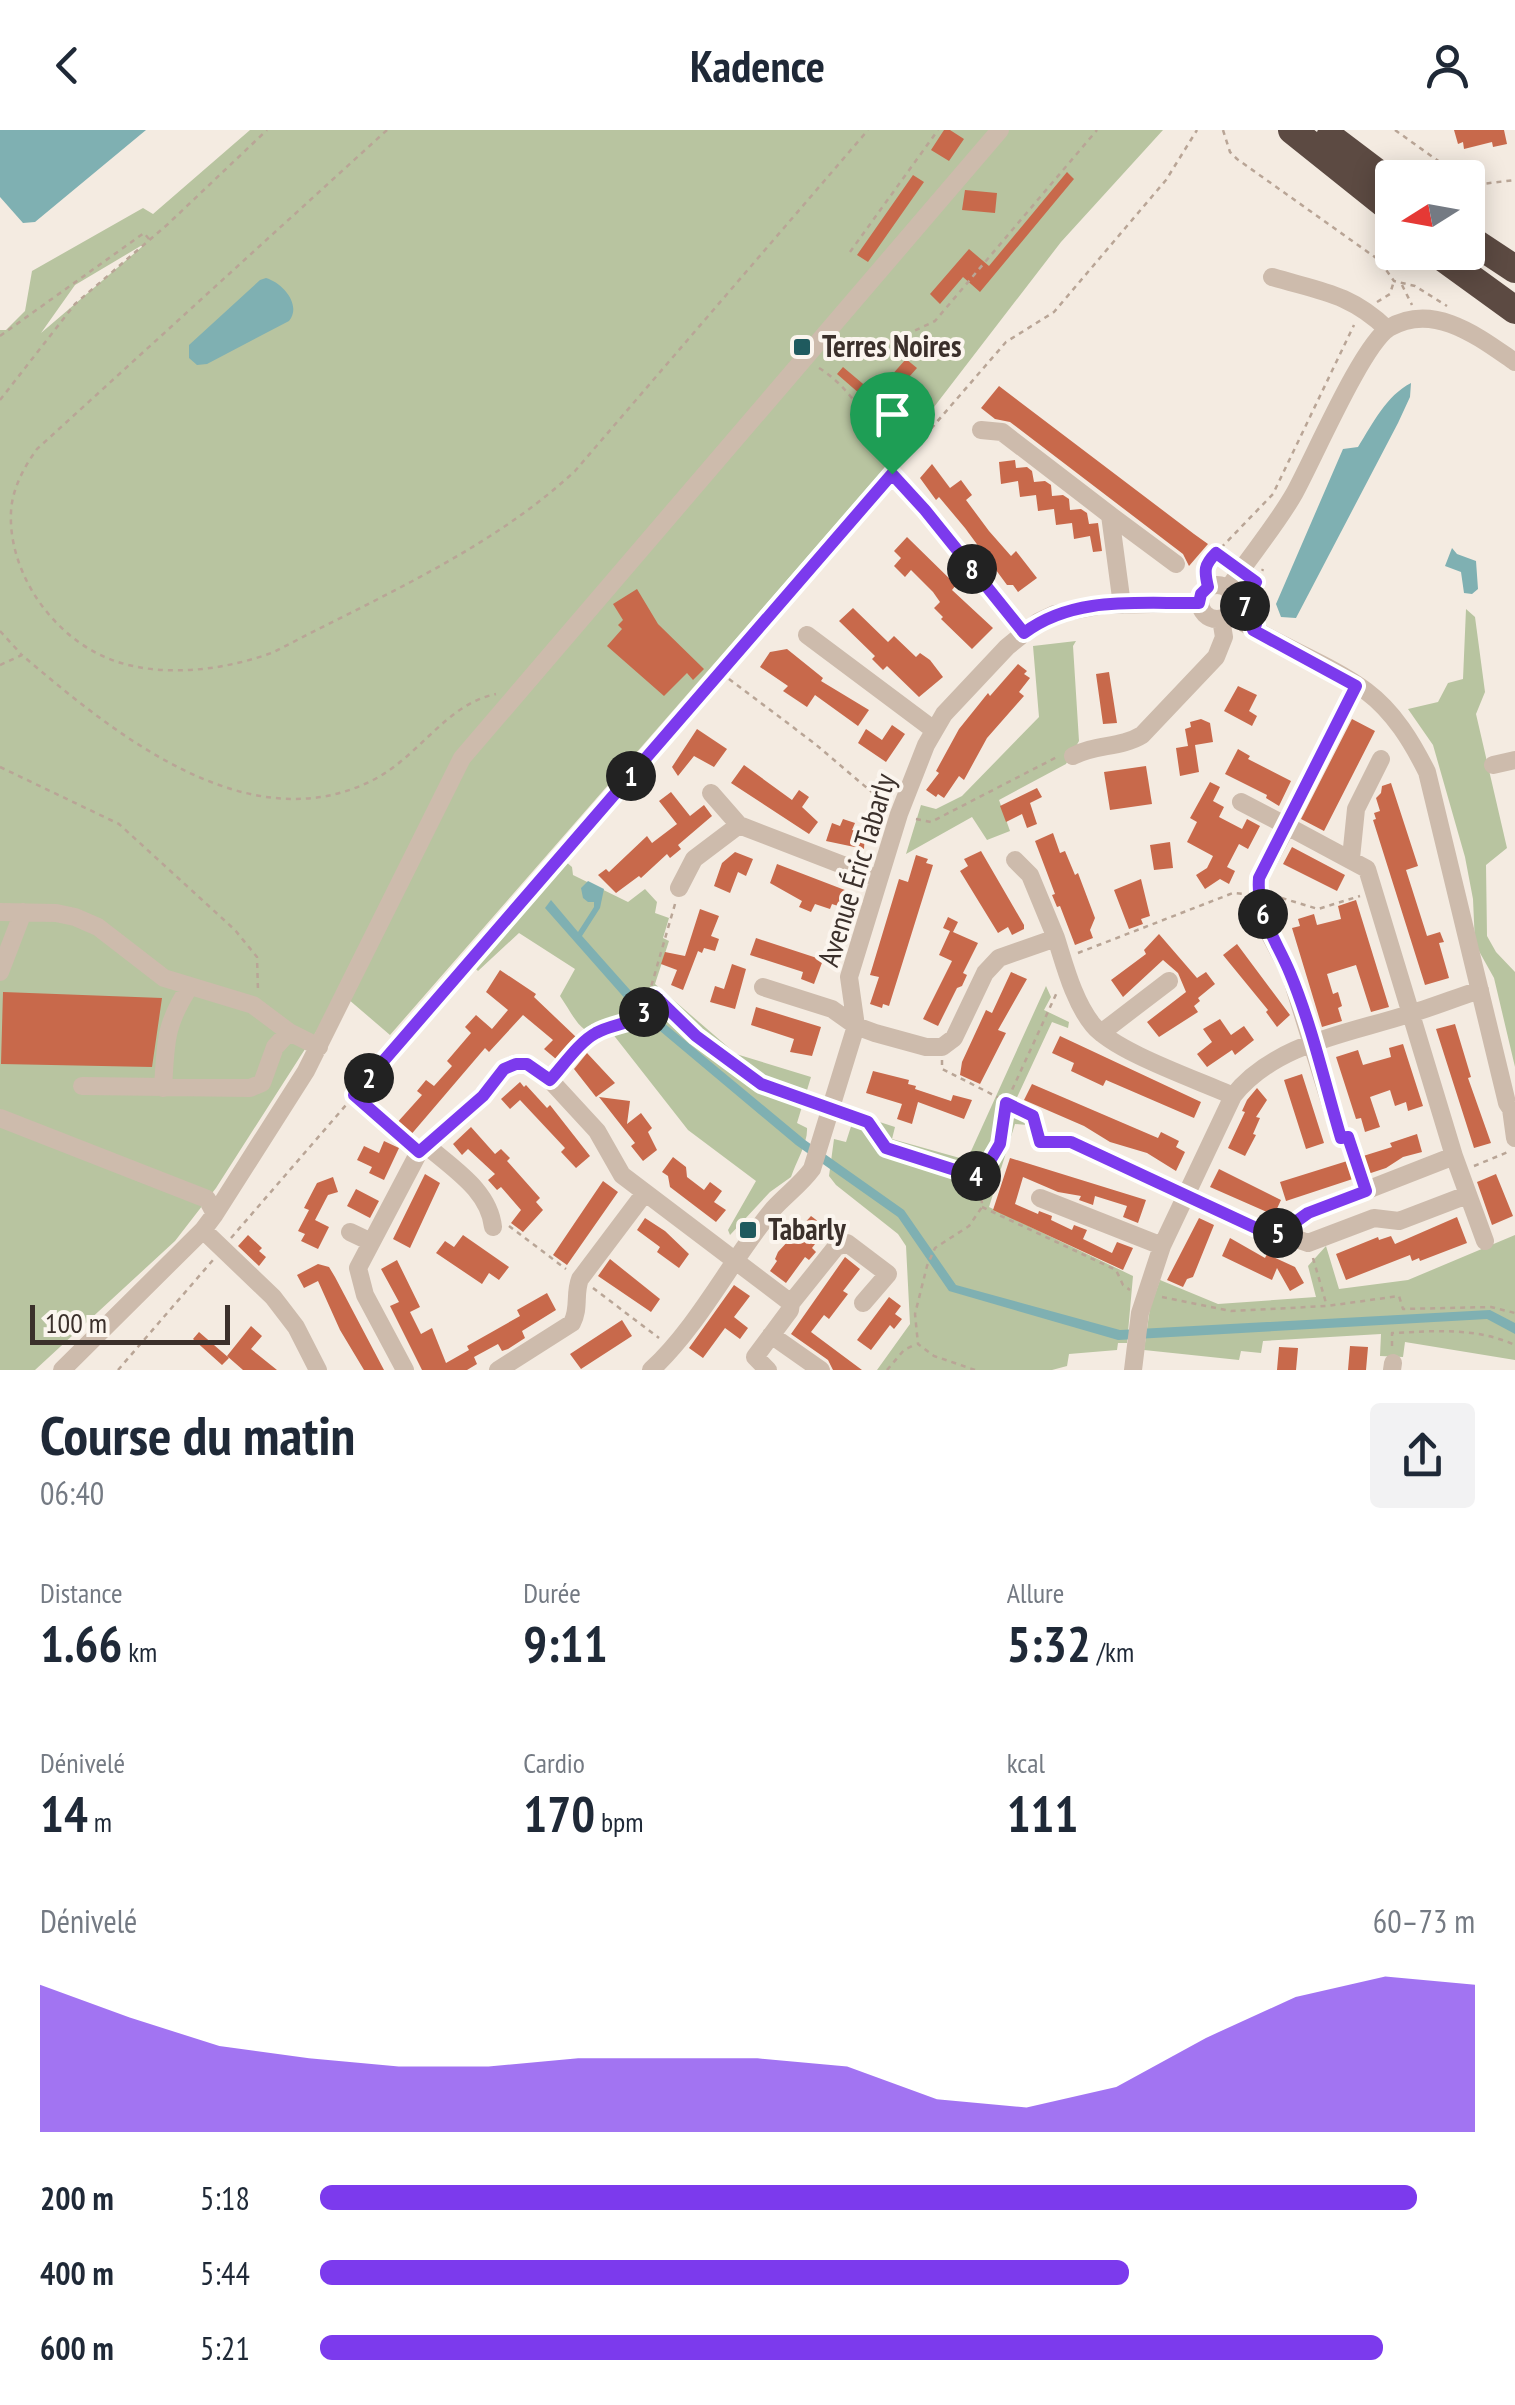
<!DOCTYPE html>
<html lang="fr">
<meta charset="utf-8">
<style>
body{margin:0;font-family:"PT Sans Narrow",sans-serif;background:#f2f2f3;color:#1f2937;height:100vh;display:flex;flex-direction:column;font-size:38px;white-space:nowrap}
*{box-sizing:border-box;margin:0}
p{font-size:32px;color:#747a83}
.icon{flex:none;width:55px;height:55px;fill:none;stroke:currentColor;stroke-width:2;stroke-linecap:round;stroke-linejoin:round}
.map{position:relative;height:1240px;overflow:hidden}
.details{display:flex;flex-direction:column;background:#fff;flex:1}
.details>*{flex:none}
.needle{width:65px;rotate:259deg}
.controls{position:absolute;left:1375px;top:30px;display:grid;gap:20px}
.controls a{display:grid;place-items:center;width:110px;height:110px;border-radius:10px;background:#fff;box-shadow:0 5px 25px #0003;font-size:50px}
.scale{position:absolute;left:30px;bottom:25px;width:200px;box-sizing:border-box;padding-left:10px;border:5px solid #3b302b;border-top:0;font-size:28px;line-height:35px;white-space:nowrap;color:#3b302b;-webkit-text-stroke:8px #fbf5ee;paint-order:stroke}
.pin{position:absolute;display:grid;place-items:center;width:85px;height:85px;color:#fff;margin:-102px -42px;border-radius:50% 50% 50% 0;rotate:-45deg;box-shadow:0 0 10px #0007}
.pin .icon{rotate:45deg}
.km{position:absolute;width:50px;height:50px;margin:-25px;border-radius:50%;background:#222;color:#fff;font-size:28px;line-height:50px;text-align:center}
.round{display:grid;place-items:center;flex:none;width:105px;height:105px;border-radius:10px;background:#f2f2f3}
.overview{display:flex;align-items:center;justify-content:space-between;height:170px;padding:0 40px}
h1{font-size:55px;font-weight:800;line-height:75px}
.figures{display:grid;grid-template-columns:repeat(3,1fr);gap:15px;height:170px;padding:10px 40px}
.figures div{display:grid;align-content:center}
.figures b{font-size:50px;font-weight:800}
.figures small{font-size:28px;font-weight:400}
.figures p{font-size:28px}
.chart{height:280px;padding:20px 40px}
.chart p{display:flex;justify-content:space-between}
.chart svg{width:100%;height:180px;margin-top:10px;fill:#7c3aed;opacity:.7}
ul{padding:0 40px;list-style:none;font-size:32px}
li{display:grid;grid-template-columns:160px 120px 1fr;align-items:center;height:75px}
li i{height:25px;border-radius:12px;background:#7c3aed}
header{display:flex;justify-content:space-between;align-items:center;height:130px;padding:0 40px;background:#fff;font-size:45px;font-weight:800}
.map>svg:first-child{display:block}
.green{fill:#b8c4a0;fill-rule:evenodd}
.water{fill:#7fb0b2}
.building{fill:#c8694b}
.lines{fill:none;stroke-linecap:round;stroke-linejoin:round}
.path{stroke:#b9a596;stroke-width:2.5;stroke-dasharray:5 5;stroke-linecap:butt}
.minor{stroke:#cdbbac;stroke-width:18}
.highway{stroke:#5c4a42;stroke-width:28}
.route-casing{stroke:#fff;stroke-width:20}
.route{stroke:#7c3aed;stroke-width:12}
.poi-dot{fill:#1f5a5e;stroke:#fbf5ee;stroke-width:4}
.labels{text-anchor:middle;stroke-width:8;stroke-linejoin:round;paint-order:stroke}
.poi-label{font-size:30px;font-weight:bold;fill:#3b302b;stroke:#fbf5ee;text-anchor:start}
.street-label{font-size:30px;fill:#3b302b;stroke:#fbf5ee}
</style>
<header><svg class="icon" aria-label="back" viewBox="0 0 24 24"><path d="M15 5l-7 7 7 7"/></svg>Kadence<svg class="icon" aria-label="person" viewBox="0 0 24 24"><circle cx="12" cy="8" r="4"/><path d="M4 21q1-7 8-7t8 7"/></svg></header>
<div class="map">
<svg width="1515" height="1240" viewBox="0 0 1515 1240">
<rect width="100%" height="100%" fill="#f4ebe1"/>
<path class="green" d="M250,0h913l-102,112 -157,204 -514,589 -49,-42 -125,195 -41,53 -140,129h-35v-1040h6l19,-19 7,-40 111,-63 10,6zM144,114v1l-103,88 34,-48z
M1466,479l9,8 10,75 -9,22 31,134 -21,17 1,71 9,16 19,20v95l-21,-89 -19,-34 -2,-45 -8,-42 -32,-112 -25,-36 30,-7 10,-19 15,-4z
M1076,511l-3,5 6,95 -13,23 -67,36 11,31 -23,9 -15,-23 -66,37 15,-49 15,4 26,-13 77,-79 -6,-71z
M565,731l7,6 1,8 55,27 17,-13 12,13 -2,11 14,5 -6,20 6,3 -14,43 81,70 75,23 -14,46 10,5c1,15 -11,34 -16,49l-21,15 -40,43 -2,-5 28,-49 -68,-51 -76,-97c-31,7 -36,-14 -52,-37l15,-27 -56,-36 -41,38 -3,-3z
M1046,856l5,11 -7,13 25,12 -1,6 -16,-6 -40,86 19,10 -4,7 -12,-1 -26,83 144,69 -6,67h-9l-1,7 -48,4 -2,12 -15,4h-175l33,-46 -4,-78 -8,-12 -62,-49 -7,-9 5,-37 12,3 9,-28 40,13 -3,12 75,21z
M1515,1105v125l-110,-18 -2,15 -23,-1 1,-22 -118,7 -2,12 -20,-2 -2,9 -95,-10 6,-42 10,-28 58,24 98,-7 -8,-31 18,-20 13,43 69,-9z"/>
<path class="water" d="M0,0h146l-111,92 -12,1 -23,-26z
M266,148c17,5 36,27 23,43l-82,43 -10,1 -8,-7v-13l71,-65z
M1411,253l-1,14 -12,26 -102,195 -15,-1 -5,-13 67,-155 15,-2c15,-24 28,-51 53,-64z
M1452,418l5,6 19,7 2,28 -6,5 -8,-1 -3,-21 -16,-6z
M588,751l16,8 -4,19 -18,28 64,72 159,132 99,70 52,75 164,45 370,-20 25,13v11l-28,-15 -369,21 -169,-49 -51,-74 -102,-72 -161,-135 -90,-102 6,-8 27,32 16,-25v-5h-6l-5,-4 -2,-10z"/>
<path class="building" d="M944,0h6l14,9 -15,22 -18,-11z
M1454,0h50l3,14 -14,3 -1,-5 -28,7 -1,-7 -5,2z
M1067,42l7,7 -94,113 -17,-15 -23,27 -10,-10 39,-45 20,17z
M913,45l11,7 -56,80 -11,-7z
M965,60l32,3 -2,20 -33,-3z
M906,229l11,9 -16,18 -11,-9z
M843,237l32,27 -7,7 -31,-27z
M999,256l195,148 14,10 -19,22 -6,-12 -173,-132 -15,-3 -14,-11z
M1015,330l1,8 11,-1 5,4 2,11 11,-1 6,4 1,11 11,-1 6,4 1,11 11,-1 6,4 2,11 9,-1 4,28 -9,1 -3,-16 -16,3 -2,-16 -16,2 -2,-16 -16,2 -2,-16 -16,2 -2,-16 -17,3 -2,-22z
M932,334l18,24 11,-8 11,15 -6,5 23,31 22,25 5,-5 21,27 -19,14 -5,-7h-6l-42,-57 -26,-31 -3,3 -16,-22z
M907,407l49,48 -4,5 41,38 -21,21 -31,-30 2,-2 -9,-9 6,-6 -7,-10 -22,-22 -6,7 -11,-11 7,-8 -7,-7z
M637,459l21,35 46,45 -11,11 -6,-7 -23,23 -57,-50 15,-17 -4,-4 5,-5 -10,-16z
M853,478l35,34 6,-6 22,21 4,-4 10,7 13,17 -24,20 -32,-31 -4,4 -11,-11 3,-3 -36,-35z
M787,519l36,29 -2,3 48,29 -11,16 -43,-31 -8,12 -24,-16 5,-5 -28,-19 10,-15z
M1018,534l9,7 -3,3 6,4 -11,14 5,4 -37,42 -23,42 -5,-4 -15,22 -6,-4 -2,3 -10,-7 13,-17 -3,-2 23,-42 29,-36 2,3z
M1109,542l8,51 -14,1 -7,-50z
M1238,556l19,9 -8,16 8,5 -5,10 -28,-15z
M1201,589l9,4 3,19 -18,3 4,27 -19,4 -4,-28 12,-2 -3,-17 6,-2 -1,-5z
M1352,589l23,12 -51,100 -23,-12z
M892,595l13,9 -19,28 -28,-19 8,-14 16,11z
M697,599l30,20 -13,18 -20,-11 -16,20 -6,-9z
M1238,619l12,7 -2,3 43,22 -12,25 -13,-8 1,-3 -42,-21z
M744,635l48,35 7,-10 10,7 -7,10 16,15 -9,12 -78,-51z
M1146,636l6,38 -42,6 -6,-38z
M1210,652l10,5 -7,14 11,6 -5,10 23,12 5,-10 13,7 -12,23 -9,-5 -12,23 8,4 -6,13 -9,-5 -15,10 -9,-14 11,-7 6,-12 -26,-14 10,-20 -7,-4z
M1391,653l27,83 -12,4 21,66 13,-4 4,10 -5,1 10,35 -24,7 -52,-165 3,-1 -2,-6 6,-2 -4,-13 5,-5 1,-7z
M1037,658l5,9 -12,6 7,21 -10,4 -5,-14 -16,8 -6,-16z
M671,662l19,24 14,-11 8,11 -34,29 3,4 -11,9 -3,-4 -26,24 -2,-2 -23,17 -18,-18 8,-6 3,3 38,-36 5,7 25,-19 -18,-23z
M843,689l12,4 -3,7 13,2 -1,17 -38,-8 6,-18 8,3z
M1053,703l7,20 5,-2 10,24 3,-2 17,45 -5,12 3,8 -18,7 -15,-39 -3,1 -5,-12 3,-1 -20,-53z
M1170,712l3,26 -19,2 -4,-25z
M1292,717l53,28 -8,16 -54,-27z
M981,721l43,74v4l-12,6 -4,-8 -10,6 -38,-62 8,-5 -4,-7z
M735,722l18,7 -7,17 -8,-4 -8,21 -16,-7 8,-23z
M916,725l12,4 -2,4 7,2 -44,141 -6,-2 -1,4 -12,-4 9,-27 -9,-2 29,-96 9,3z
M777,734l73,28 -6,16 -12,-4 -2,5 -15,-5 -4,8 -12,-5 3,-6 -32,-18z
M1141,749l9,37 -9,3 2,5 -14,5 -15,-39z
M1356,770l33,107 -18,5 -15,-47 -29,9 6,20 5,-2 4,14 -4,2 4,13 -20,6 -30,-99 8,-2 -2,-7 16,-5 3,11 24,-6 -3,-13z
M700,779l19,7 -8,20 8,3 -4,12 -11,-3 -2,5 -4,-2 -15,39 -12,-5 6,-15 -16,-6 4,-12 20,4z
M948,787l10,5 -5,10 25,11 -15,30 4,2 -5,11 -5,2 -19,38 -15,-7 29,-58 -13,-6 11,-24 -7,-3z
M1159,804l38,44 9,-6 9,12 -17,14 2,3 -6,5 4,6 -39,25 -12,-15 39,-30 -8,-19 -15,-13 -40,37 -12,-17 35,-26 -2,-4z
M756,808l67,22 -9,24 -13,-5 2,-7 -53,-17z
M1237,814l53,71 -13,12 -11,-15 2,-2 -45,-55z
M732,834l14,5 -11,40 -25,-7 5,-16 9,3z
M500,840l36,24 -2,3 42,40 -20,22 -12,-10 9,-9 -30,-25 -34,37 -4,-4 -76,89 -14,-12 27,-30 -5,-4 9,-11 8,6 18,-20 -5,-5 24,-28 -6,-6 11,-12 16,14 16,-19 -22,-18z
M1011,842l16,7 -29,51 8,3 -26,51 -20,-9 2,-13 24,-52 6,3z
M3,862l159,6 -10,69 -151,-3z
M756,877l65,20 -9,29 -22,-4 4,-13 -43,-14z
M1220,889l11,16 13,-9 10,14 -19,15 -3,-5 -25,17 -10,-13 15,-12 -9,-13z
M1455,894l16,53 -3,1 23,65 -17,5 -38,-119z
M1060,906l141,66 -7,16 -88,-38 -3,6 -32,-15 3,-8 -22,-10z
M1403,914l20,62 -15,5 -2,-9 -11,4 -5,-16 -20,7 10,30 -15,5 -4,-14 -5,1 -20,-62 22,-7 5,15 28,-8 -2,-9z
M587,923l28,30 -19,14 -22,-28z
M873,941l36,9 -1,4 8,2 -1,3 36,12 2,-6 19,5 -8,19 -46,-17 -6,22 -15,-5 5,-15 -36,-11z
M1302,944l22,69 -18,6 -22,-69z
M520,952l4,5 2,-2 21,23 3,-3 40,51 -14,12 -15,-16 4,-4 -45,-48 -10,9 -9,-10z
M1032,954l126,54 3,-6 18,9 -3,6 9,5 -9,19 -29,-18 -37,-11 -26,-16 -60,-26z
M1257,958l10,12 -11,17 4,1 -7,16 3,1 -11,21 -17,-8 17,-36 -3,-1 5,-11z
M599,967l31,4 -3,23 14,-11 11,15 -4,4 9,18 -14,11 -12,-15 4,-3z
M471,997l24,27 6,-5 9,9 -3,3 33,37 -4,4 7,8 -20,22 -12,-9 10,-13 -20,-23 -4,3 -9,-10 7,-6 -27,-25 -6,6 -9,-11z
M1417,1004l5,18 -19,5 -17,11 -100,33 -6,-19 112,-35 -2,-4z
M384,1011l15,7 -15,32 -15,-7 3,-6 -15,-7 7,-14 15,7z
M673,1027l13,10 1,10 17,13 6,-8 12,9 -8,11 12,8 -10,12 -46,-35 -2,-11 -6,-4z
M1010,1028l136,42 -8,23 -15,-6 4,-11 -32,-10 -2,9 -14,-5 2,-4 -23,-4 -35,-15 -8,27 23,10 1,-3 13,5 -1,4 21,10 2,-5 13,5 -4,9 29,14 5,-11 16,6 -10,22 -130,-60z
M1219,1039l62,31 -7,15 -64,-28z
M425,1044l15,9 -30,65 -17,-9z
M1496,1044l17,42 -21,9 -15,-43z
M333,1047l5,15 -10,3 -13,25 14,7 -11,22 -17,-8 4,-7 -7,-3 11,-21 -5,-2 13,-25z
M603,1051l15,11 -51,73 -14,-10z
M356,1059l23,12 -9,17 -23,-12z
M811,1086l16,12 -15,20 4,4 -7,8 -4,-3 -19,26 -16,-12 7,-10 -2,-2 3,-7z
M1457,1087l10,26 -47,18 -1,-3 -7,3 -2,-6 -64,25 -10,-26 42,-17 1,3 12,-4 4,8z
M645,1088l20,13 24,23 -10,14 -22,-16 3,-5 -23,-17z
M1199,1088l15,7 -21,52 -6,2 -4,8 -16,-7z
M248,1105l14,13 -3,3 7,6 -7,9 -21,-20z
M463,1105l46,32 -10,13 -10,-7 -7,11 -46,-31 9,-12 9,6z
M1230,1108l35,20 2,-4 28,13 9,16 -14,8 -13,-23 -5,12 -50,-24z
M845,1127l15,12 -17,22 5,3 -19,25 -5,-4 -13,17 51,38h-29l-5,-10 -37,-26z
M610,1129l50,40 -9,13 -53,-36z
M397,1130l23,47 -10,5 11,22 11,-6 14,35 23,-13 -2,-4 53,-30 -3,-6 30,-17 9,17 -34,21 3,7 -17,11 -6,2 -4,-7 -24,13 3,7 -10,6h-45l-32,-64 9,-4 -18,-33z
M318,1134l11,3 6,10 49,93h-20l-24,-40 -22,-49 -14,7 -7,-13z
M734,1155l16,11 -16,21 14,11 -8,11 -15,-11 -22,30 -14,-10z
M889,1167l12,9 -6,8 7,5 -8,10 -4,-4 -19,25 -14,-10z
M622,1190l10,16 -51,33 -11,-15z
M251,1196l11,10 -11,13 26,21h-34l-16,-14z
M199,1202l30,26 -7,7 -29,-26z
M1350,1216l18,1 -2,23h-18z
M1279,1217l19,1 -2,22h-19z"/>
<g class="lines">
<path class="path" d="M387,0l-350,319c-13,18 -25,40 -26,63 -3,63 45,129 104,149 49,17 111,9 159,-9 102,-54 215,-101 301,-181l293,-341
M1223,0l7,22 7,7 142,101 15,21 21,5 32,20
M1395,0l67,48
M1468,51l5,4 42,-5
M850,122l88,-122
M1402,155l10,20
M1377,172l13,-8 4,-13
M0,206l144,-103 5,6
M838,212l35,3 20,-4 42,-20 162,-191
M819,238c33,20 47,55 74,80l17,3
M0,270l75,-96 93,-80 99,-94
M893,345l21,23
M1227,430l-11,-7 57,-59 81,-169
M1208,457c-4,-16 -5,-21 7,-33
M1245,477l18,-38
M0,501l21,23
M0,535l22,-10c90,77 226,189 351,125 46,-23 73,-76 123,-86
M721,543l93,70 73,62
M0,637l119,57 116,106 22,27 1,34
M1295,680l54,-110
M916,689l15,3 126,-65
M1272,765l46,14 42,-13
M675,774l-24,83 4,9c52,50 90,87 160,108
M1078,823l155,-60 11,1
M942,930v9l91,46 3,11
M561,938c10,-10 21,-28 34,-35 20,-13 50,-7 60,-35
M356,966l49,45
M847,985l21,7 18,26 95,30
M1352,1019l8,26
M1474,1036l34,-14
M982,1077l134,63 7,15 7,5
M509,1096l57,43
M231,1108l775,-896 48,-30 112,-132 31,-50
M1313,1128l13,45
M593,1158l66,50
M1162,1167l69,14 96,-5 72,-10 4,13 88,-2 24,6
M1392,1216v-13c43,-2 83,-6 123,12
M118,1240l95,-110
M887,1240l17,-20 12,-6
M975,1240l-41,-14 -16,-12 -3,-30 12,-48 8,-18 34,-22 13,-19 -1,-29 18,-34 7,-41 52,-113"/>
<path class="minor" d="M1272,147c47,14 78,16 115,52
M981,300l21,2 108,83 12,90
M925,380l99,123
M1110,385l66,49
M1200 472a17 17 0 1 1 34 0a17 17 0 1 1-34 0Z
M1228,459c21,-32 47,-62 66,-95 19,-34 68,-149 95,-166 45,-27 91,10 126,34
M1230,483c42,32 96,48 136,78 28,21 46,51 61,81l80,331 4,6 4,29
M807,505l127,95
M1073,626c21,-12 48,-8 69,-21l74,-78 8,-20 -3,-18
M1493,635l22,-5
M711,663l28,32 140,54
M1241,672l46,24
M1351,728l5,-49 25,-50
M1015,730l15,15 26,63
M679,758l15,-29 45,-34
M0,782l56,1 19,4 23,10 66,51 89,27 36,27 30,15
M0,842l23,-60
M763,857l69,22 24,17 19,7 51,14h16l12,-9 31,-65 14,-15 57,-20c9,28 18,64 37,87 22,27 105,55 140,71
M1101,903l68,-52
M82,956l168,2 12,-5 13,-36 14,-15
M163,958c3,-46 1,-62 27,-102
M0,988l207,81 8,15
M1040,1011l31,1 187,87 22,4 28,-20 146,-57 -87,-287 -80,-43 -28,53 -1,16 8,32 24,46 51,165
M426,1015c27,24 63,45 67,82
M1454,1026l31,85
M1040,1068l122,48
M203,1100l70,67 23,30 22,43
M350,1102l21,10
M1280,1103l28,10 66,-25 25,3 68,-26
M791,1173l45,-56 11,-4 41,31 -25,29
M771,1205l50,35
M62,1240l141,-140 12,-16 91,-143 156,-313 538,-628
M405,1240l-40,-75 -7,-27 61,-116 64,-57 21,-26 12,-6 11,1 23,16 47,51 25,44 169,128 -1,7 -35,47 13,13
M498,1240l74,-47c8,-15 2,-29 8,-44l64,-85
M651,1240c48,-44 81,-112 123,-162 13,-14 27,-24 38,-39l44,-143 -7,-49 50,-163 27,-69 18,-31 63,-67 31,-25 17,-8 49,-9 95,-2
M1133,1240l7,-57 22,-67 71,-150c41,-52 113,-62 173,-81 25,-7 49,-17 74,-25
M1392,1240l1,-7"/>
<path class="highway" d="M1292,0l100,80
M1330,7l62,47
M1468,108l47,31
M1435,122l80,58"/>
</g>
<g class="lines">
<g class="route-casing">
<path id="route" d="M892,344l33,36 99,123c50,-38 116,-29 175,-30l2,-9 7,-7c-4,-17 -4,-22 8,-34l40,29c-10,19 -17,25 0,42l-3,6 103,56 -97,192c-3,38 18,63 31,95 22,53 35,111 51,165l7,-1 18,54 -58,22 -28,20 -22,-4 -187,-87h-31l-7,-26 -27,-13 -6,41 -20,34 -94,-30 -18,-26 -107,-38 -65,-48 -41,-40c-6,29 -39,25 -59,37 -17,9 -33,33 -46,47l-23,-16h-11l-12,5 -21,27 -64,56 -65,-57z"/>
</g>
<use href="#route" class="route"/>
</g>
<g class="poi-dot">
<rect x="792" y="207" width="20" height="20" rx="5"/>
<rect x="738" y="1090" width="20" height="20" rx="5"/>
</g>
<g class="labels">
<g class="poi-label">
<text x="822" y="227">Terres Noires</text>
<text x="768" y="1110">Tabarly</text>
</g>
<g class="street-label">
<text transform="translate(857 740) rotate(-73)" y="10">Avenue Éric Tabarly</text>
</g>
</g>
</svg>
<div class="controls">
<a><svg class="needle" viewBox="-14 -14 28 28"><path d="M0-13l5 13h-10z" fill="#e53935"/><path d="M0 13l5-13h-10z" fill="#747a83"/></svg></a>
</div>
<div class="scale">100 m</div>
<div class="pin" style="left:892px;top:344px;background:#1e9e55"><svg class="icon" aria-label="arrive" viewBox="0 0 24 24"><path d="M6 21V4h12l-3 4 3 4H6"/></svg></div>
<b class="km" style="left:631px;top:646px">1</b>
<b class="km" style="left:369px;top:948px">2</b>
<b class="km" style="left:644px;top:882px">3</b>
<b class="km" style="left:976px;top:1046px">4</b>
<b class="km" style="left:1278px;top:1103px">5</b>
<b class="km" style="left:1263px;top:784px">6</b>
<b class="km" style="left:1245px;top:476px">7</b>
<b class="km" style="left:972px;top:439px">8</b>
</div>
<section class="details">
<div class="overview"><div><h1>Course du matin</h1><p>06:40</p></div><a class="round"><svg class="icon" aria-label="share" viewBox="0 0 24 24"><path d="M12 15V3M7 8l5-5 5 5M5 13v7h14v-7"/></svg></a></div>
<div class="figures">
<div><p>Distance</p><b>1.66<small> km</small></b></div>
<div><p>Durée</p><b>9:11</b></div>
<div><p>Allure</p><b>5:32<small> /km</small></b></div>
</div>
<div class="figures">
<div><p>Dénivelé</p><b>14<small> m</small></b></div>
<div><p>Cardio</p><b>170<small> bpm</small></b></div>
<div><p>kcal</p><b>111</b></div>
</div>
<div class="chart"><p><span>Dénivelé</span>60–73 m</p>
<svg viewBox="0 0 160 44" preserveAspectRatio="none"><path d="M0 44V8L10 16L20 23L30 26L40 28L50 28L60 26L70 26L80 26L90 28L100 36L110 38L120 33L130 21L140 11L150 6L160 8V44z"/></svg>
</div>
<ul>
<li><b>200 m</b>5:18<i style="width:95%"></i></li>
<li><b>400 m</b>5:44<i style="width:70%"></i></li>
<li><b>600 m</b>5:21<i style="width:92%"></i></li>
</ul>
</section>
